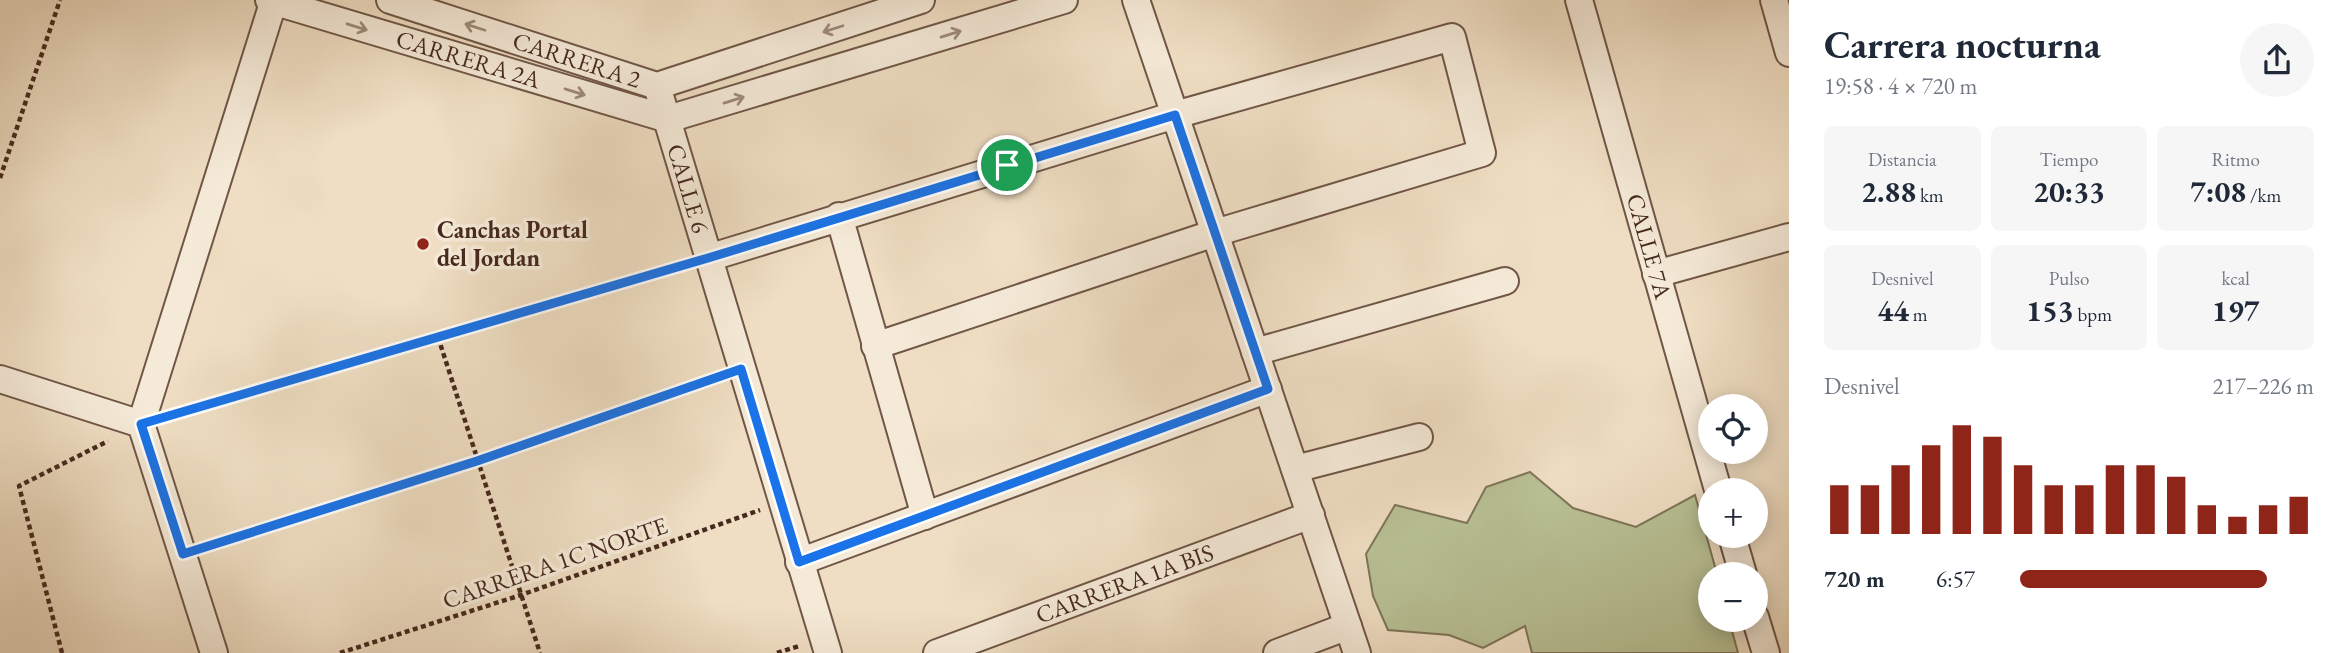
<!DOCTYPE html>
<html lang="es">
<meta charset="utf-8">
<style>
body{margin:0;font-family:"EB Garamond",serif;background:#f6f6f7;color:#1f2937;height:100vh;display:flex;flex-direction:column;font-size:26px;white-space:nowrap}
*{box-sizing:border-box;margin:0}
p{font-size:23px;color:#747a83}
.icon{flex:none;width:38px;height:38px;fill:none;stroke:currentColor;stroke-width:2;stroke-linecap:round;stroke-linejoin:round}
.map{position:relative;flex:1;overflow:hidden}
.sheet{display:flex;flex-direction:column;background:#fff;width:560px}
.sheet>*{flex:none}
.buttons{position:absolute;left:1698px;top:394px;display:grid;gap:14px}
.buttons a{display:grid;place-items:center;width:70px;height:70px;border-radius:50%;background:#fff;box-shadow:0 4px 18px #0003;font-size:35px}
.pin{position:absolute;display:grid;place-items:center;width:60px;height:60px;color:#fff;margin:-30px;border:4px solid #fff;border-radius:50%;box-shadow:0 2px 7px #0007}
.round{display:grid;place-items:center;flex:none;width:74px;height:74px;border-radius:37px;background:#f6f6f7}
.head{display:flex;align-items:center;justify-content:space-between;height:119px;padding:0 35px}
h1{font-size:38px;font-weight:700;line-height:52px}
.metrics{display:grid;grid-template-columns:repeat(3,1fr);gap:10px;height:119px;padding:7px 35px}
.metrics div{display:grid;align-content:center;border-radius:10px;background:#f6f6f7;text-align:center}
.metrics b{font-size:30px;font-weight:700}
.metrics small{font-size:19px;font-weight:400}
.metrics p{font-size:19px}
.chart{height:196px;padding:14px 35px}
.chart p{display:flex;justify-content:space-between}
.chart svg{width:100%;height:126px;margin-top:7px;stroke:#8f2418;stroke-width:6}
ul{padding:0 35px;list-style:none;font-size:23px}
li{display:grid;grid-template-columns:112px 84px 1fr;align-items:center;height:52px}
li i{height:18px;border-radius:9px;background:#8f2418}
main{display:flex;flex:1;min-height:0}
.map>svg:first-child{display:block}
.green{fill:#b8c195;stroke:#7f755a;stroke-width:2}
.lines{fill:none;stroke-linecap:round;stroke-linejoin:round}
.minor-casing{stroke:#705647;stroke-width:30}
.path{stroke:#46291e;stroke-width:4.5;stroke-dasharray:5 3.5;stroke-linecap:butt}
.minor{stroke:#f5ead8;stroke-width:26}
.oneway{stroke:#9e8a7b}
.route-casing{stroke:#fff;stroke-width:14}
.route{stroke:#1a73e8;stroke-width:9}
.poi-dot{fill:#8f2418;stroke:#f5ead8;stroke-width:2.5}
.labels{text-anchor:middle;stroke-width:7;stroke-linejoin:round;paint-order:stroke}
.street-label{font-size:24px;fill:#46291e;stroke:#f5ead8}
.poi-label{font-size:24px;font-weight:bold;fill:#46291e;stroke:#f5ead8;text-anchor:start}
</style>
<main>
<div class="map">
<svg width="1789" height="653" viewBox="0 0 1789 653">
<rect width="100%" height="100%" fill="#efdec3"/>
<filter id="stains"><feTurbulence type="fractalNoise" baseFrequency=".00286" numOctaves="4"/><feColorMatrix values="0 0 0 0 .2 0 0 0 0 .09 0 0 0 0 .02 0 0 0 .5 -.17"/></filter>
<radialGradient id="worn" r=".72"><stop offset=".6" stop-color="#630" stop-opacity="0"/><stop offset="1" stop-color="#630" stop-opacity=".3"/></radialGradient>
<path class="green" d="M1530,472l43,36 63,19 59,-32 22,79h-7v46h19l9,33h-206l-7,-27 -42,22 -34,-13 -61,-5 -15,-34 -7,-42 29,-49 72,18 19,-36z"/>
<g class="lines">
<g class="minor-casing">
<g id="minor">
<path id="s1" d="M269,0l399,119 396,-119"/>
<path id="s2" d="M390,0l267,86 264,-86"/>
<path d="M1136,0l221,653"/>
<path id="s3" d="M1579,0l139,490"/>
<path d="M1774,0l15,53"/>
<path id="s4" d="M657,86l171,567"/>
<path d="M839,216l86,300"/>
<path d="M708,258l467,-143 277,-78 30,116 -267,80 -340,113"/>
<path d="M1656,274l133,-37"/>
<path d="M1255,352l250,-71"/>
<path d="M0,379l141,45"/>
<path d="M141,424l133,-424"/>
<path d="M141,424l73,229"/>
<path d="M1295,469l124,-32"/>
<path d="M1732,536l11,38"/>
<path d="M799,562l469,-173"/>
<path d="M1755,617l11,36"/>
<path id="s5" d="M937,653l374,-138"/>
<path d="M1277,653l71,-27"/>
</g>
</g>
<path class="path" d="M0,178l60,-178
M438,337l102,316
M171,415l513,-150
M204,547l273,-86 244,-85
M62,653l-43,-167 89,-45
M340,653l181,-58 239,-85
M777,653l22,-7"/>
<use href="#minor" class="minor"/>
</g>
<defs><path id="oneway-shaft" d="M-6 0H5M1.5-3L5.5 0L1.5 3" fill="none" stroke-width="1.6" stroke-linecap="round" stroke-linejoin="round" transform="scale(1.75)"/></defs>
<g class="oneway">
<use href="#oneway-shaft" transform="translate(357 27) rotate(17)"/>
<use href="#oneway-shaft" transform="translate(475 27) rotate(-162)"/>
<use href="#oneway-shaft" transform="translate(833 29) rotate(162)"/>
<use href="#oneway-shaft" transform="translate(951 34) rotate(-17)"/>
<use href="#oneway-shaft" transform="translate(575 92) rotate(17)"/>
<use href="#oneway-shaft" transform="translate(734 100) rotate(-17)"/>
</g>
<g class="lines">
<g class="route-casing">
<path id="route" d="M1175,115l93,274 -469,173 -58,-193 -264,92 -294,93 -42,-130 567,-166z"/>
</g>
<use href="#route" class="route"/>
</g>
<circle class="poi-dot" cx="423" cy="244" r="7"/>
<g class="labels">
<g class="street-label">
<text dy="8" stroke="none"><textPath href="#s1" startOffset="208">CARRERA 2A</textPath></text>
<text dy="8" stroke="none"><textPath href="#s2" startOffset="196">CARRERA 2</textPath></text>
<text dy="8" stroke="none"><textPath href="#s4" startOffset="107">CALLE 6</textPath></text>
<text dy="8" stroke="none"><textPath href="#s3" startOffset="256">CALLE 7A</textPath></text>
<text transform="translate(555 563) rotate(-19)" y="8">CARRERA 1C NORTE</text>
<text dy="8" stroke="none"><textPath href="#s5" startOffset="200">CARRERA 1A BIS</textPath></text>
</g>
<g class="poi-label">
<text x="437" y="238">Canchas Portal<tspan x="437" dy="28">del Jordan</tspan></text>
</g>
</g>
<rect width="100%" height="100%" filter="url(#stains)"/>
<rect width="100%" height="100%" fill="url(#worn)"/>
</svg>
<div class="buttons">
<a><svg class="icon" aria-label="locate" viewBox="0 0 24 24"><circle cx="12" cy="12" r="6"/><path d="M12 2v4M12 18v4M2 12h4M18 12h4"/></svg></a>
<a>+</a>
<a>−</a>
</div>
<div class="pin" style="left:1007px;top:165px;background:#1e9e55"><svg class="icon" aria-label="arrive" viewBox="0 0 24 24"><path d="M6 21V4h12l-3 4 3 4H6"/></svg></div>
</div>
<section class="sheet">
<div class="head"><div><h1>Carrera nocturna</h1><p>19:58 · 4 × 720 m</p></div><a class="round"><svg class="icon" aria-label="share" viewBox="0 0 24 24"><path d="M12 15V3M7 8l5-5 5 5M5 13v7h14v-7"/></svg></a></div>
<div class="metrics">
<div><p>Distancia</p><b>2.88<small> km</small></b></div>
<div><p>Tiempo</p><b>20:33</b></div>
<div><p>Ritmo</p><b>7:08<small> /km</small></b></div>
</div>
<div class="metrics">
<div><p>Desnivel</p><b>44<small> m</small></b></div>
<div><p>Pulso</p><b>153<small> bpm</small></b></div>
<div><p>kcal</p><b>197</b></div>
</div>
<div class="chart"><p><span>Desnivel</span>217–226 m</p>
<svg viewBox="0 0 160 44" preserveAspectRatio="none"><path d="M5 44V27M15 44V27M25 44V20M35 44V13M45 44V6M55 44V10M65 44V20M75 44V27M85 44V27M95 44V20M105 44V20M115 44V24M125 44V34M135 44V38M145 44V34M155 44V31"/></svg>
</div>
<ul>
<li><b>720 m</b>6:57<i style="width:84%"></i></li>
</ul>
</section>
</main>
